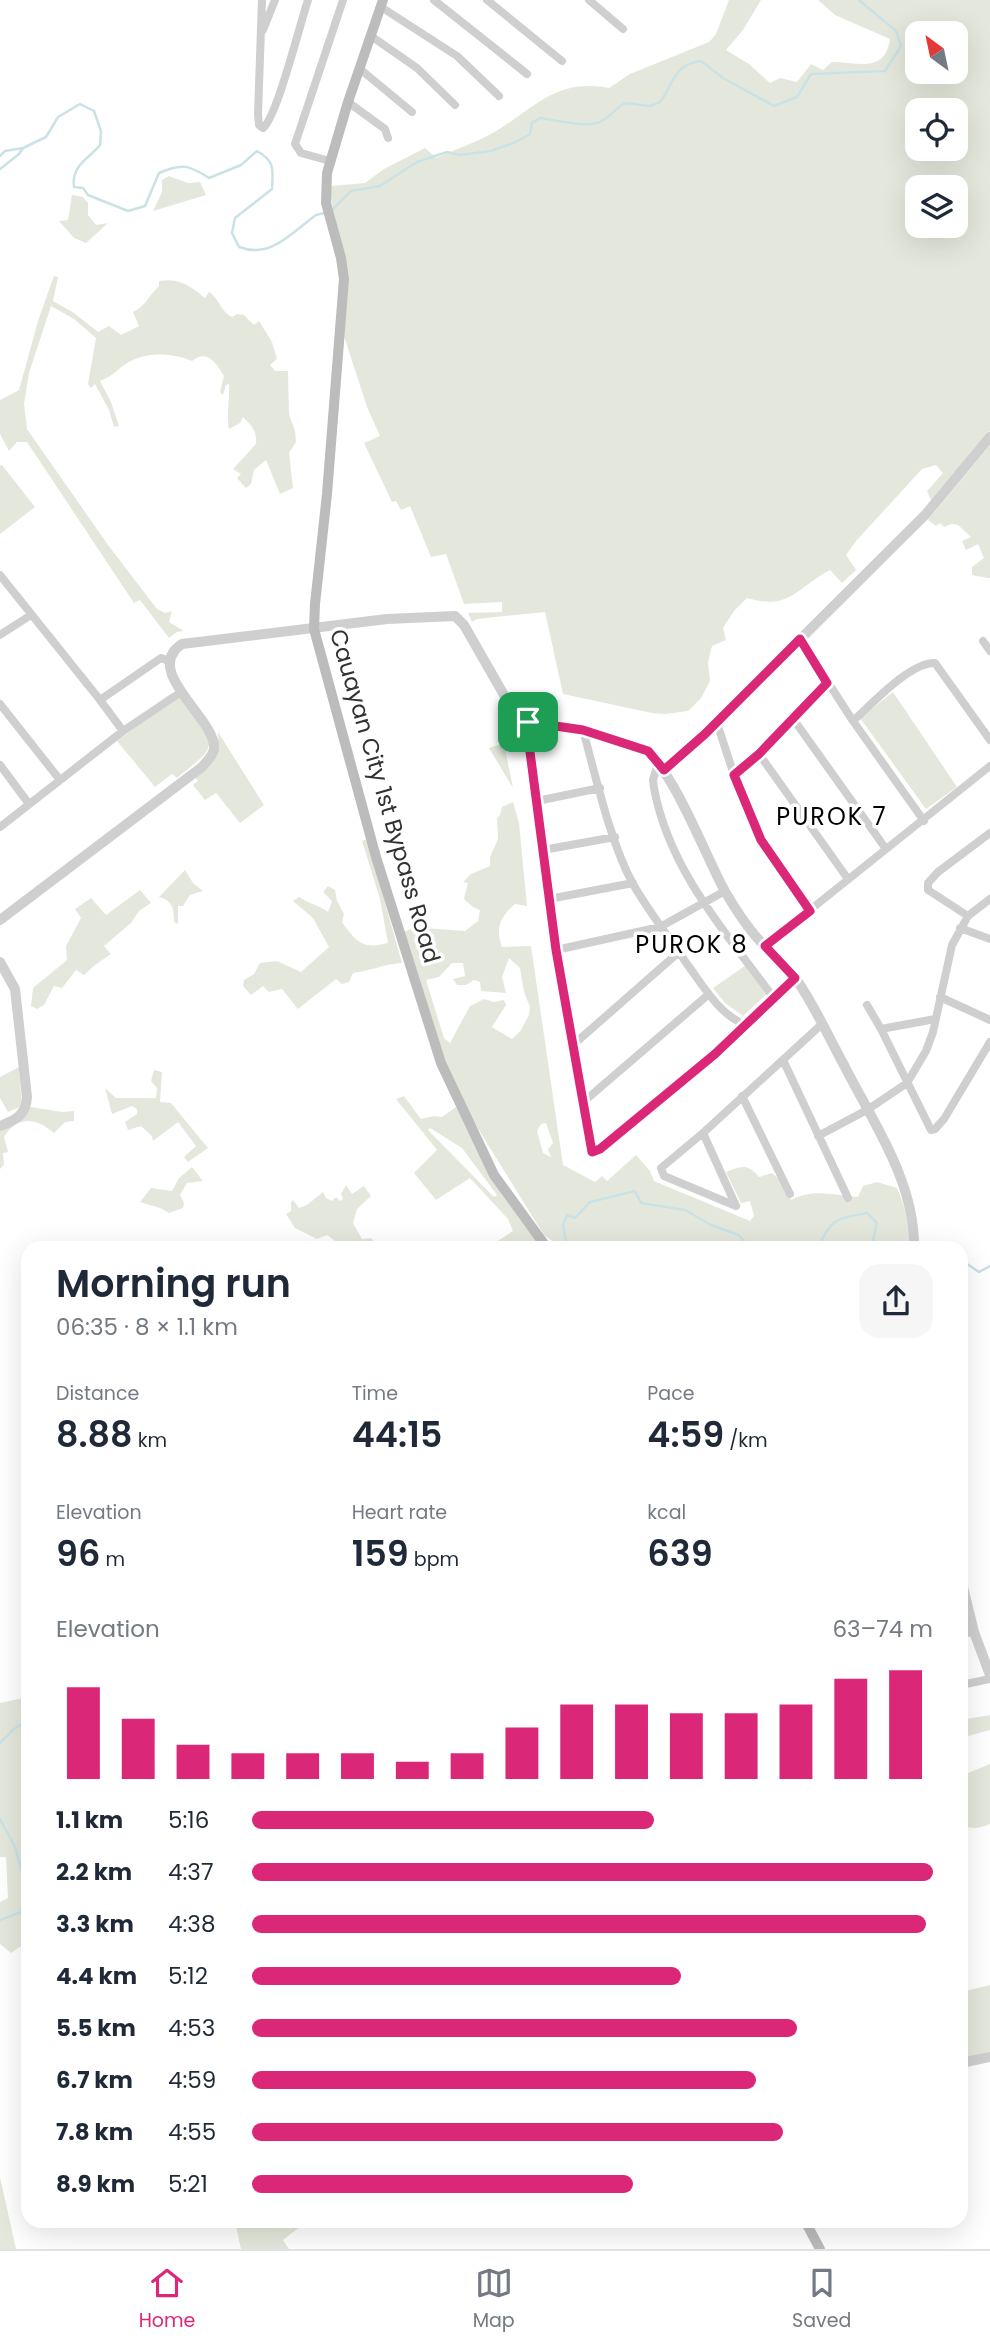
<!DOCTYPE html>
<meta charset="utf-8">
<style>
body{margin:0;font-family:Poppins,sans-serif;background:#f6f6f7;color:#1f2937;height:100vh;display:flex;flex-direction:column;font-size:26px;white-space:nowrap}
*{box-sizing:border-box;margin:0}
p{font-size:23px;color:#747a83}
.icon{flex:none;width:38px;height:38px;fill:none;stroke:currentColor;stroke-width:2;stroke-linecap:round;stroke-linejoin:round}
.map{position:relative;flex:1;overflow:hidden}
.panel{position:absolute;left:21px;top:1241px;width:947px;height:987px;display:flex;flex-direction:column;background:#fff;border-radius:21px;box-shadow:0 7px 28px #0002}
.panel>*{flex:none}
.needle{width:46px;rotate:327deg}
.fabs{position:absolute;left:905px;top:21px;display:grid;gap:14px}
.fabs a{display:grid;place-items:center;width:63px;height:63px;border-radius:14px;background:#fff;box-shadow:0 7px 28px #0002;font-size:35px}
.pin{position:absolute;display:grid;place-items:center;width:60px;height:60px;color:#fff;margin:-30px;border-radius:14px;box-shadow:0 4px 10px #0006}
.round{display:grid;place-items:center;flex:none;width:74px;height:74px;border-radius:21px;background:#f6f6f7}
.overview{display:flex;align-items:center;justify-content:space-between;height:119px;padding:0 35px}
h1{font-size:38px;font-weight:600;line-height:52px}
.figures{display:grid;grid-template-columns:repeat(3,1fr);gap:10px;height:119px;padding:7px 35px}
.figures div{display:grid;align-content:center}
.figures b{font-size:35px;font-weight:600}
.figures small{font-size:19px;font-weight:400}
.figures p{font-size:19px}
.chart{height:196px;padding:14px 35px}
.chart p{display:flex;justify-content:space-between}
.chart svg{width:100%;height:126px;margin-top:7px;stroke:#db2777;stroke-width:6}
ul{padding:0 35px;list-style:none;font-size:23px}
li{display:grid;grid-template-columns:112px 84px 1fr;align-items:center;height:52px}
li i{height:18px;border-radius:9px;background:#db2777}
.dock{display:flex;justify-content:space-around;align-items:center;height:98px;border-top:2px solid #e0e1e3;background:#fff;font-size:19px;color:#747a83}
.dock a{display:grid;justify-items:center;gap:4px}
.dock .current{color:#db2777}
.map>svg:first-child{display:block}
.green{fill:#e4e8dc;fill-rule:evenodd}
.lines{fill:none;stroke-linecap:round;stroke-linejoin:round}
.stream{stroke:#cae2e6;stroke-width:2.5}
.minor{stroke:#cfcfcf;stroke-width:8}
.tertiary{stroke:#cfcfcf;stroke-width:10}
.secondary{stroke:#bcbcbc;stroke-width:10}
.route-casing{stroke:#fff;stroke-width:14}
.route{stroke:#db2777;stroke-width:9}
.labels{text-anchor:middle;stroke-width:7;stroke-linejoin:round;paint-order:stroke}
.street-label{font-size:23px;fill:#323232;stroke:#fff}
.neighbourhood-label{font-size:24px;letter-spacing:2px;fill:#000;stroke:#fff}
</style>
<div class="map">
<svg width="990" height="2249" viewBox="0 0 990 2249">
<rect width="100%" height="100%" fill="#fff"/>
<path class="green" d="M729,0h32l-18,30 -17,20 23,14 21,19 10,-5 17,4 14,-18 12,6 9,-8c26,0 53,12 58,-23l-55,-24 -17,-15h172v431l-59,69 -4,-9 16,-18 -7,-8 -14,4 -65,71 -11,15 10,15 -14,13 -12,-13c-34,18 -40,41 -83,28l-13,13 -11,17 3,12 -14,6 -4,16 2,19 -9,17 -13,13 -22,3 -14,-1 -89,-19 -18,-82 -68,7 -5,3 -4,-9 34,-1v-10l-38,2 -18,-50 -15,3 -21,-51 -9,4 -5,-9 -4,1 -28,-59 16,-7 -13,-29 -23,-71 5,-59 -18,-77v-14l34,-3 19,-14 41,-21 11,10c18,-8 38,-15 55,-24 43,-24 62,-56 118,-46l21,-14 79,-32 7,-8zM917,33h39v39h-39zM917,110h39v39h-39zM917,187h39v39h-39z
M169,176l19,7 12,-1 6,13 -53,16 9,-19v-12z
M72,195l11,2 5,6v12l8,10 12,-2 -22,20 -12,-5 -15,-17 9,-1z
M54,276l4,1 -5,24 21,12 24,19 11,-6 12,9 18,-9 -6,-14c13,-6 16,-17 26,-26v-5c20,-3 30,4 46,17l4,-6c11,7 11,19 23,25l5,-3 7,1 10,10 5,-4 13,21 5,17 -7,6 5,6h13l1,43 6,17 1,11 -7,11 4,35 -13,6 -14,-34 -12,10 -3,14 -5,4 -9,-10 4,-4 -8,-5 23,-25c1,-13 -4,-18 -13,-27l-3,6 -11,6c-3,-16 1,-29 0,-45l-3,1 -3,10 -3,-3 4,-16c-7,-12 -17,-28 -32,-15 -19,-8 -45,-10 -65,2 -12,8 -12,12 -27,18l11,21 8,24 -5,1 -5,-17 -14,-26 -4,4 -3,-4 8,-46 -22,-19 -23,-13 -22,67 -5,31 3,25 81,116 49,64 8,4 7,-2 -3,11 15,9 -7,1 -8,6 -29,-38 -6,3 -107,-161h-10l-8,9 -9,-17v-34l19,-10 19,-69z
M990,445v133h-2l-16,-3v-8l12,-9 -6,-14 -12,6 -4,-9 9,-4 -13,-12 -7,-1 -7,3 -4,-4 -4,3 -8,-6z
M2,465l33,42 -35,27v-68z
M893,692l64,95 -31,22 -66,-91z
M180,693c12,15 42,45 23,63 -8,8 -18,15 -26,22l-5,-4 -17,13 -38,-46z
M218,732l46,73 -24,18 -24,-30 -11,7 -12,-15 5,-4 -5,-6c18,-14 27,-19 25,-43z
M504,743l9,45 -24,-40z
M513,802l6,21 8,83 -12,-2c-15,13 -20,24 -13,43l29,-1 32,219 32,17 7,-6 5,5 29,-26 14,16 4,10 96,40 4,-5 -4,-15 -9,2 -15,-31c16,-6 21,-9 33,5l13,-4 6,5 13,22c22,-12 43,-5 67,-3l5,-11 14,-4 20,6c9,20 12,38 12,60h-346l-19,-13 -80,-129 -17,-36 -43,-138 15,-7 5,3 41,3 13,-10 2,-11 -7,-3 -9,-8 4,-16 -5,-1 8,-8 19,-8v-9l8,-18 -1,-21 3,-3 2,-8zM509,958l11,10 4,24 6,15 -1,8 -8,15 -9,9 -20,-12 14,-22 -2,-5 -10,2 -10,-3 -14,7 -20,37 -6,-5 -18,-58 13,-3 13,-14h11l2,13 -12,3 4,6h9l8,-5 6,2 1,9 25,2 -4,-16zM546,1123l7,20 -5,6 3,8 -8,-4 -6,-22 4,-7z
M367,839l35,124c-18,1 -32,8 -49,10l-4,9 -7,2 -6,-5 -38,30 -16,-20 -13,3 -6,-6 -12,9 -8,-9 1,-6 10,-6 6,-11 17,-2 24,11 28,-25 -16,-29 -20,-17 6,-4c10,7 20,8 29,15l4,-11 -9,-9 5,-6 7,4 2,11 7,13 -2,8c14,20 21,28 46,21l-8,-44 -18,-58z
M185,870l8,13 10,8 -13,4 -7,11h-5v18l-4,-2c0,-12 -1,-22 -15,-25z
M140,890l11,13 -12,8 -8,12 -27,23 7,8 -16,11 -11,10 -8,-5 -14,18 -8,-2 -10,19 -7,4 -6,-3 2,-18 34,-28 -1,-14 15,-28 -6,-9 16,-11 15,17z
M746,965l22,28 -25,23 -18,-13 -12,-15z
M19,1067l3,39 -14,6 -8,-14v-21z
M154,1070l8,2 -2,30 11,1 37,45 -20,14 -4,-5 12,-11 -18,-24 -25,19 -1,-5 -11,-10 -13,4 -3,-8 12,-8v-5l-5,-3 -20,8 -7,-26 11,10h40l1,-10 -6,-7z
M404,1096l17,23 13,-3 8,1 14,-10 46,80 41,61h-56l26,-17 -5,-12 -38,-41 -34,22 -22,-27 23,-23 -41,-51zM430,1128l32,20 35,47 -3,2 -66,-67z
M31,1107l31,5 12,-1v10l-9,1 -11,11c-18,-15 -36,-18 -50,4l4,15 -5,1 1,12 -4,4v-45z
M192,1167l11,14 -16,2 -7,12 4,8 -1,5 -14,5 -9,-5 -20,-6 11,-14 21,3 7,-13z
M346,1185l6,9 12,-8 7,10 -14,13 -4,14 9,16 9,-1 8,10h-39l-5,-7 -8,-6 -10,4 -22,-11 -9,-14 5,-3v-9l2,-2 6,8 8,-3 16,-13 3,6 6,3 4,-4 4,4 3,-2 -2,-5z
M28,1697v244l-17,12 -11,-9v-42l8,-4 -2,-41h-6v-154z
M990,1715v15l-29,8v-18z
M990,1764v60c-11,4 -19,7 -29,-1v-47z
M990,1985v68l-29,7v-68z
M0,2177l16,72h-16z
M235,2221h65l1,5 -18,14 6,9h-48z"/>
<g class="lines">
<path class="stream" d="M0,156l5,-5 18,-3 23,-11 12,-20 22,-13 14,7 7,20 -1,14c-11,14 -29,20 -26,42l9,1 5,7 40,16 17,-5 14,-33c23,-10 30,-8 50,5l32,-13 16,-14c18,10 16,18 15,38l-37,29 -3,15 7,14c32,12 52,-14 77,-32l8,-2
M0,169l19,-15 4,-6
M331,211l20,-20 29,-5 37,-24 30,-10 13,3 31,-4 25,-9 14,-8 2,-11 8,-5c15,2 42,9 57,5 12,-3 18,-15 28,-20l25,3 10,-4c15,-20 13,-37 41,-41l22,17 51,28 23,-9 14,-23 74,-3 16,-25 -5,-15 -37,-31
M567,1248l-4,-23 4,-10 8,3 15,-16 45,-11 6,12 44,7 26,15 28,10 8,10 -2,3
M818,1248c13,-30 18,-29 49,-35l10,10 -4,17 11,8
M961,1263l6,1 12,8 11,-6
M0,1743l14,-14 14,-8
M0,1819l15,28 11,39 -5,26 -21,8"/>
<path class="minor" d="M262,0l-4,114 1,11 4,3c14,-11 37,-104 45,-128
M434,0l93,74
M487,0l75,61
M589,0l34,29
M381,7l76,49 42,40
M263,30l12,-30
M371,36l46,32 38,37
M360,69l52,43
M348,102l37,27 3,9
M330,161l-29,-8 -6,-9 48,-144
M0,575l100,125 23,31
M0,635l31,-20
M800,639l53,82 71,100
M983,641l7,10
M100,700l61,-42 8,3
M0,704l60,76
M794,720l92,129
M529,721l-2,8 29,221 35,202 9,-3 115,-95 80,-76
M853,721c19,-17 57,-59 82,-58l55,77
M717,723l17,52
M583,730c13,47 27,112 50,154 16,28 36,53 54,80 17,23 31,49 58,61
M759,754l89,125
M658,763l-5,17 1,8c15,82 72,145 120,210
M0,765l29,39
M537,801l63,-13
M0,827l123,-96 58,-39
M543,850l72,-13
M549,899l84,-16
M810,911l-49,-71 -27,-65 25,-21 68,-71
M968,916l-40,-26v-7l10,-11 52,-39
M960,928l30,11
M765,946l225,-180
M556,950l104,-23 65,-36
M940,997l50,23
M867,1005l14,24 50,101 4,-1 9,-10 46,-77
M881,1029l54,-10
M573,1045l106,-93
M783,1060l65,138
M742,1096l48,98
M581,1104l128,-110
M703,1133l33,73
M818,1136l49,-26 40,-27 19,-32 7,-19 19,-87 16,-29 22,-17
M736,1206l-72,-30 -3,-8 42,-35 119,-109
M961,1634l13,-2
M961,1685l29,-6"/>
<path class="tertiary" d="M664,770l41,-36 221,-220 64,-77
M0,920l202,-153c5,-6 11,-11 12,-18 3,-30 -73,-78 -32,-105l205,-25 68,-3 9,9 48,84c20,20 46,15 72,21 19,5 38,13 57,19 29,10 67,114 85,144 10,17 20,33 34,48 11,12 26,24 36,38 19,27 33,59 49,88 29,57 70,115 69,181
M0,962l15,27 12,108c-1,18 -11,23 -27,29
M961,1579l13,53 16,43
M961,2063l29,-6"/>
<path class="secondary" d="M383,0l-35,102 -21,71 -1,30 15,55 3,21 -17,215 -12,110 -1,25 62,228 65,206 53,112 53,73
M805,2221l15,28"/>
</g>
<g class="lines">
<g class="route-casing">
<path id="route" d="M800,639l27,44 -68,71 -25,21 27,65 49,71 -45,35 30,32 -80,76 -115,95 -8,3 -36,-202 -29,-221 1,-7 55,8 65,21 16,19 41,-36z"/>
</g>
<use href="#route" class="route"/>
</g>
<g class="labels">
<g class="street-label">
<text transform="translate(385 796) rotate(74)" y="8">Cauayan City 1st Bypass Road</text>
</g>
<g class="neighbourhood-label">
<text x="832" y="825">PUROK 7</text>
<text x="692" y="953">PUROK 8</text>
</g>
</g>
</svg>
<div class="fabs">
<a><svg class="needle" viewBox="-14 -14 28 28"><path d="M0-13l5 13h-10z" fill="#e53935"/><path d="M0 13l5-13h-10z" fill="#747a83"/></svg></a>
<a><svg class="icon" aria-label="locate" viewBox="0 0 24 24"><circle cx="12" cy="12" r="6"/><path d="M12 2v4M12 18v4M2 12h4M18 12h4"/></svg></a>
<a><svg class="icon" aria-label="layers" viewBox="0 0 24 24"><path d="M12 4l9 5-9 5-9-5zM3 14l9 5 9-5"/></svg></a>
</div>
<div class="pin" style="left:528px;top:722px;background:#1e9e55"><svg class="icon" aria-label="arrive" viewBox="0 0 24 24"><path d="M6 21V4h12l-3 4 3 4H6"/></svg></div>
<section class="panel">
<div class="overview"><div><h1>Morning run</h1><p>06:35 · 8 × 1.1 km</p></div><a class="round"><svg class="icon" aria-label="share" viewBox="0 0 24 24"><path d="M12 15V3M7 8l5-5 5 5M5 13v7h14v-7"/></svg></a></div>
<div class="figures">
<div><p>Distance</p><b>8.88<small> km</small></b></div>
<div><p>Time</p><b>44:15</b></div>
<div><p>Pace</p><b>4:59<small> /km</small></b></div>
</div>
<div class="figures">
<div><p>Elevation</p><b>96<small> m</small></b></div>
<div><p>Heart rate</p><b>159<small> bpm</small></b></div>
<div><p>kcal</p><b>639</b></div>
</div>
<div class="chart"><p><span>Elevation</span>63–74 m</p>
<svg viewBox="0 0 160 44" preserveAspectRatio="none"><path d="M5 44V12M15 44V23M25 44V32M35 44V35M45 44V35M55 44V35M65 44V38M75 44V35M85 44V26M95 44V18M105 44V18M115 44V21M125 44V21M135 44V18M145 44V9M155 44V6"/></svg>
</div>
<ul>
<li><b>1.1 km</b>5:16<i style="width:59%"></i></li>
<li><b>2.2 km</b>4:37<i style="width:100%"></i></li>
<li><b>3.3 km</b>4:38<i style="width:99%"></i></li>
<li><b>4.4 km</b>5:12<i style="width:63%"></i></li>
<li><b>5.5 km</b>4:53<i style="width:80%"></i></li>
<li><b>6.7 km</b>4:59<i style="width:74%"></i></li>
<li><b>7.8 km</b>4:55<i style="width:78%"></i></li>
<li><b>8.9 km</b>5:21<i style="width:56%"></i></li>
</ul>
</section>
</div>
<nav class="dock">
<a class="current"><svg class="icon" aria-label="home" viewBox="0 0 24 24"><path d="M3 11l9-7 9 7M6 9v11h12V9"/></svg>Home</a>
<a><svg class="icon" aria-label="map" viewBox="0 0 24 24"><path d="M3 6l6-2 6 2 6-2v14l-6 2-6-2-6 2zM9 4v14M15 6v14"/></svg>Map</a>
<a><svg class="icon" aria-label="saved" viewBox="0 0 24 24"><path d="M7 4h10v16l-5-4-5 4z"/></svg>Saved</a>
</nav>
